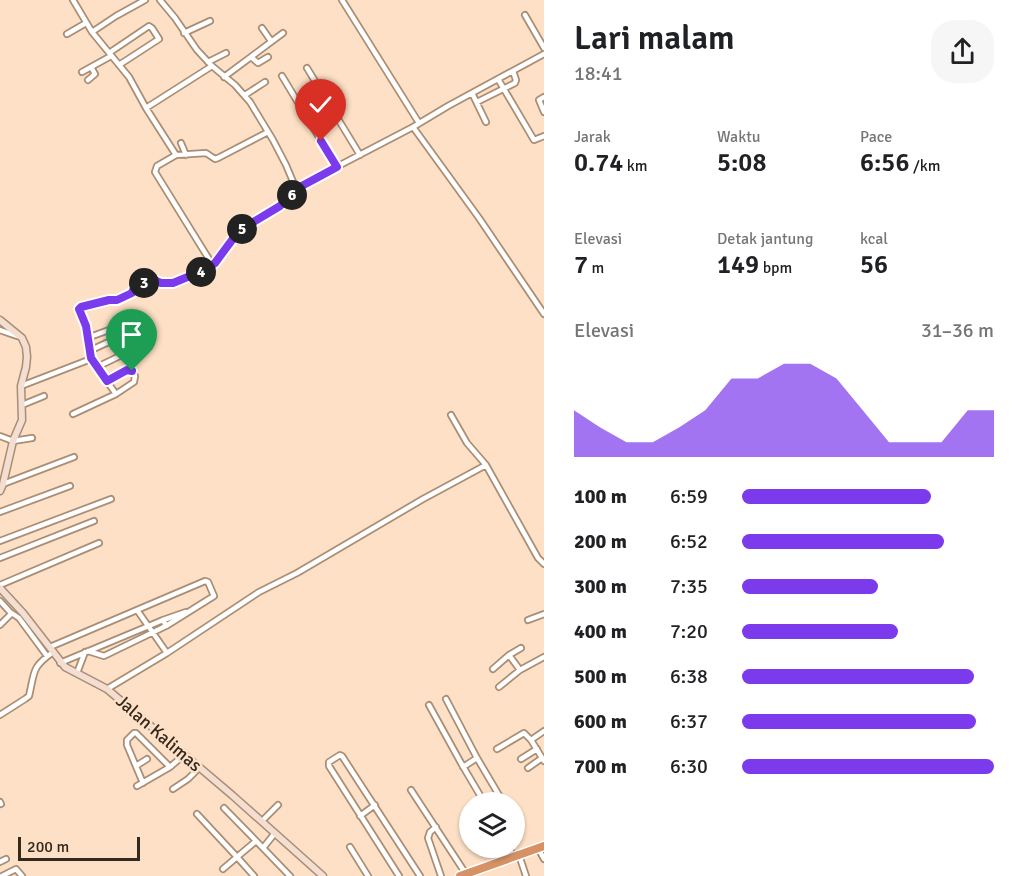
<!DOCTYPE html>
<html lang="id">
<meta charset="utf-8">
<style>
body{margin:0;font-family:Signika,sans-serif;background:#f6f6f6;color:#202124;height:100vh;display:flex;flex-direction:column;font-size:22px;white-space:nowrap}
*{box-sizing:border-box;margin:0}
p{font-size:20px;color:#757577}
.icon{flex:none;width:33px;height:33px;fill:none;stroke:currentColor;stroke-width:2;stroke-linecap:round;stroke-linejoin:round}
.map{position:relative;flex:1;overflow:hidden}
.side{display:flex;flex-direction:column;background:#fff;width:480px}
.side>*{flex:none}
.fabs{position:absolute;left:459px;top:792px;display:grid;gap:12px}
.fabs a{display:grid;place-items:center;width:66px;height:66px;border-radius:50%;background:#fff;box-shadow:0 2px 4px #0004;font-size:30px}
.scale{position:absolute;left:18px;bottom:15px;width:122px;box-sizing:border-box;padding-left:6px;border:3px solid #34291f;border-top:0;font-size:16px;line-height:21px;white-space:nowrap;color:#34291f;-webkit-text-stroke:4px #fde0c5;paint-order:stroke}
.pin{position:absolute;display:grid;place-items:center;width:51px;height:51px;color:#fff;margin:-62px -26px;border-radius:50% 50% 50% 0;rotate:-45deg;box-shadow:0 0 6px #0007}
.pin .icon{rotate:45deg}
.km{position:absolute;width:30px;height:30px;margin:-15px;border-radius:50%;background:#222;color:#fff;font-size:16px;line-height:30px;text-align:center}
.round{display:grid;place-items:center;flex:none;width:63px;height:63px;border-radius:24px;background:#f6f6f6}
.summary{display:flex;align-items:center;justify-content:space-between;height:102px;padding:0 30px}
h1{font-size:33px;font-weight:600;line-height:45px}
.stats{display:grid;grid-template-columns:repeat(3,1fr);gap:9px;height:102px;padding:6px 30px}
.stats div{display:grid;align-content:center}
.stats b{font-size:26px;font-weight:600}
.stats small{font-size:16px;font-weight:400}
.stats p{font-size:16px}
.chart{height:168px;padding:12px 30px}
.chart p{display:flex;justify-content:space-between}
.chart svg{width:100%;height:108px;margin-top:6px;fill:#7c3aed;opacity:.7}
ul{padding:0 30px;list-style:none;font-size:20px}
li{display:grid;grid-template-columns:96px 72px 1fr;align-items:center;height:45px}
li i{height:15px;border-radius:8px;background:#7c3aed}
main{display:flex;flex:1;min-height:0}
.map>svg:first-child{display:block}
.lines{fill:none;stroke-linecap:round;stroke-linejoin:round}
.street-casing{stroke:#a98e75;stroke-width:8}
.secondary-casing{stroke:#a98e75;stroke-width:9}
.highway-casing{stroke:#fff;stroke-width:11}
.street{stroke:#fff;stroke-width:4.5}
.secondary{stroke:#f3ded1;stroke-width:6}
.highway{stroke:#d69265;stroke-width:8}
.route-casing{stroke:#fff;stroke-width:12}
.route{stroke:#7c3aed;stroke-width:8}
.labels{text-anchor:middle;stroke-width:5;stroke-linejoin:round;paint-order:stroke}
.street-label{font-size:18px;fill:#34291f;stroke:#fde0c5}
</style>
<main>
<div class="map">
<svg width="544" height="876" viewBox="0 0 544 876">
<rect width="100%" height="100%" fill="#fde0c5"/>
<g class="lines">
<g class="street-casing">
<path id="street" d="M73,0l19,32 37,45 17,31 30,47 30,-2 9,6 3,-1 50,-26
M160,0l15,18 22,32 15,16 23,19 15,17 23,38 13,25 8,19 4,3 115,-60 35,-21 96,-52
M342,0l77,123
M525,15l19,33
M262,28l9,13
M92,32l24,-16 29,-16
M184,33l26,-12
M67,34l19,-11
M109,53l40,-27 3,2 7,11 -40,26
M251,57l7,6 10,-6
M208,62l18,-9
M307,68l53,87
M82,72l29,-16
M282,76l55,91
M224,77l59,-44
M498,79l36,61 10,-4
M88,80l7,-6 -4,-7
M472,93l14,29
M245,95l20,-13
M544,97l-5,3 5,12
M477,102l38,-19 1,-3 -3,-9
M146,108l66,-42
M413,127l66,91 65,96
M181,143l5,12
M176,155l-19,11 -2,6 57,92 12,-11 14,-21 7,-5 35,-21 18,-19
M0,330l17,6
M87,338l33,-12
M89,351l37,-17
M97,367l29,-14
M107,381l20,-11h4l4,6 -1,6 -18,12
M21,386l70,-27 -5,-33 -6,-15 1,-4 28,-7h9l14,-7c2,-9 14,-10 22,-13 5,2 8,4 14,4 9,-1 38,-13 44,-20
M22,405l22,-9
M73,414l43,-20 -25,-35
M451,415l16,28 19,22
M0,436l13,5 19,-3
M3,484l71,-27
M0,512l70,-26
M0,541l111,-42
M0,558l94,-37
M0,585l99,-42
M0,601l10,11 9,6 28,38
M137,610l30,43
M163,620l23,-8
M528,620l16,-6
M0,625l11,-11
M50,647l155,-66 3,1 6,14 -48,30 -62,30 -16,-5
M521,648l-12,7 11,15 24,-13
M60,663l103,-43 3,6
M493,669l16,-14
M77,673l8,-21
M499,687l21,-17
M107,689l60,-36 92,-61 38,-19 126,-74 63,-34 52,93 6,6
M446,699l31,59 26,44
M429,705l32,58 23,39
M0,715l25,-16 4,-3c6,-25 2,-28 24,-44
M544,731l-13,9 13,21
M497,749l27,-16 7,7
M521,759l16,-10
M136,766l11,-7
M463,767l14,-9
M528,768l14,-10
M143,783l-16,-38v-5l7,-7h2l34,34 14,-12
M137,786l33,-19
M173,789l15,-10 11,-11
M411,790l55,84
M0,802l1,2
M224,808l39,40
M197,814l40,43 -14,12
M360,816l15,-11
M262,821l16,-16
M436,827l-6,5 -2,6 13,38
M275,833l-12,15 27,28
M350,847l18,29
M509,848l5,9
M538,848l6,11
M519,855l7,21
M0,862l6,-3
M2,876l14,-7 6,7
M254,876l-17,-19 19,-16
M399,876l-70,-110v-4l11,-7 2,1 78,120"/>
</g>
<g class="secondary-casing">
<path id="secondary" d="M0,320l22,18 4,9 1,10 -1,10 -5,19 1,34 -9,21 -10,43 -3,7
M0,588l23,25 42,54 42,22 125,106 91,81"/>
</g>
<g class="highway-casing">
<path id="highway" d="M460,876l84,-30"/>
</g>
<use href="#street" class="street"/>
<use href="#secondary" class="secondary"/>
<use href="#highway" class="highway"/>
</g>
<g class="lines">
<g class="route-casing">
<path id="route" d="M132,371l-5,-1 -20,11 -16,-23 -5,-32 -7,-17 2,-2 28,-7h8l15,-7c2,-9 14,-10 22,-13l7,3h12l34,-14 8,-6 23,-31 7,-5 35,-21 18,-18 39,-21 -16,-26"/>
</g>
<use href="#route" class="route"/>
</g>
<g class="labels">
<g class="street-label">
<text transform="translate(159 733) rotate(41)" y="6">Jalan Kalimas</text>
</g>
</g>
</svg>
<div class="fabs">
<a><svg class="icon" aria-label="layers" viewBox="0 0 24 24"><path d="M12 4l9 5-9 5-9-5zM3 14l9 5 9-5"/></svg></a>
</div>
<div class="scale">200 m</div>
<div class="pin" style="left:132px;top:371px;background:#1e9e55"><svg class="icon" aria-label="arrive" viewBox="0 0 24 24"><path d="M6 21V4h12l-3 4 3 4H6"/></svg></div>
<div class="pin" style="left:321px;top:141px;background:#d93025"><svg class="icon" aria-label="check" viewBox="0 0 24 24"><path d="M5 12l5 5 9-10"/></svg></div>
<b class="km" style="left:144px;top:283px">3</b>
<b class="km" style="left:201px;top:272px">4</b>
<b class="km" style="left:242px;top:229px">5</b>
<b class="km" style="left:292px;top:195px">6</b>
</div>
<section class="side">
<div class="summary"><div><h1>Lari malam</h1><p>18:41</p></div><a class="round"><svg class="icon" aria-label="share" viewBox="0 0 24 24"><path d="M12 15V3M7 8l5-5 5 5M5 13v7h14v-7"/></svg></a></div>
<div class="stats">
<div><p>Jarak</p><b>0.74<small> km</small></b></div>
<div><p>Waktu</p><b>5:08</b></div>
<div><p>Pace</p><b>6:56<small> /km</small></b></div>
</div>
<div class="stats">
<div><p>Elevasi</p><b>7<small> m</small></b></div>
<div><p>Detak jantung</p><b>149<small> bpm</small></b></div>
<div><p>kcal</p><b>56</b></div>
</div>
<div class="chart"><p><span>Elevasi</span>31–36 m</p>
<svg viewBox="0 0 160 44" preserveAspectRatio="none"><path d="M0 44V25L10 32L20 38L30 38L40 32L50 25L60 12L70 12L80 6L90 6L100 12L110 25L120 38L130 38L140 38L150 25L160 25V44z"/></svg>
</div>
<ul>
<li><b>100 m</b>6:59<i style="width:75%"></i></li>
<li><b>200 m</b>6:52<i style="width:80%"></i></li>
<li><b>300 m</b>7:35<i style="width:54%"></i></li>
<li><b>400 m</b>7:20<i style="width:62%"></i></li>
<li><b>500 m</b>6:38<i style="width:92%"></i></li>
<li><b>600 m</b>6:37<i style="width:93%"></i></li>
<li><b>700 m</b>6:30<i style="width:100%"></i></li>
</ul>
</section>
</main>
